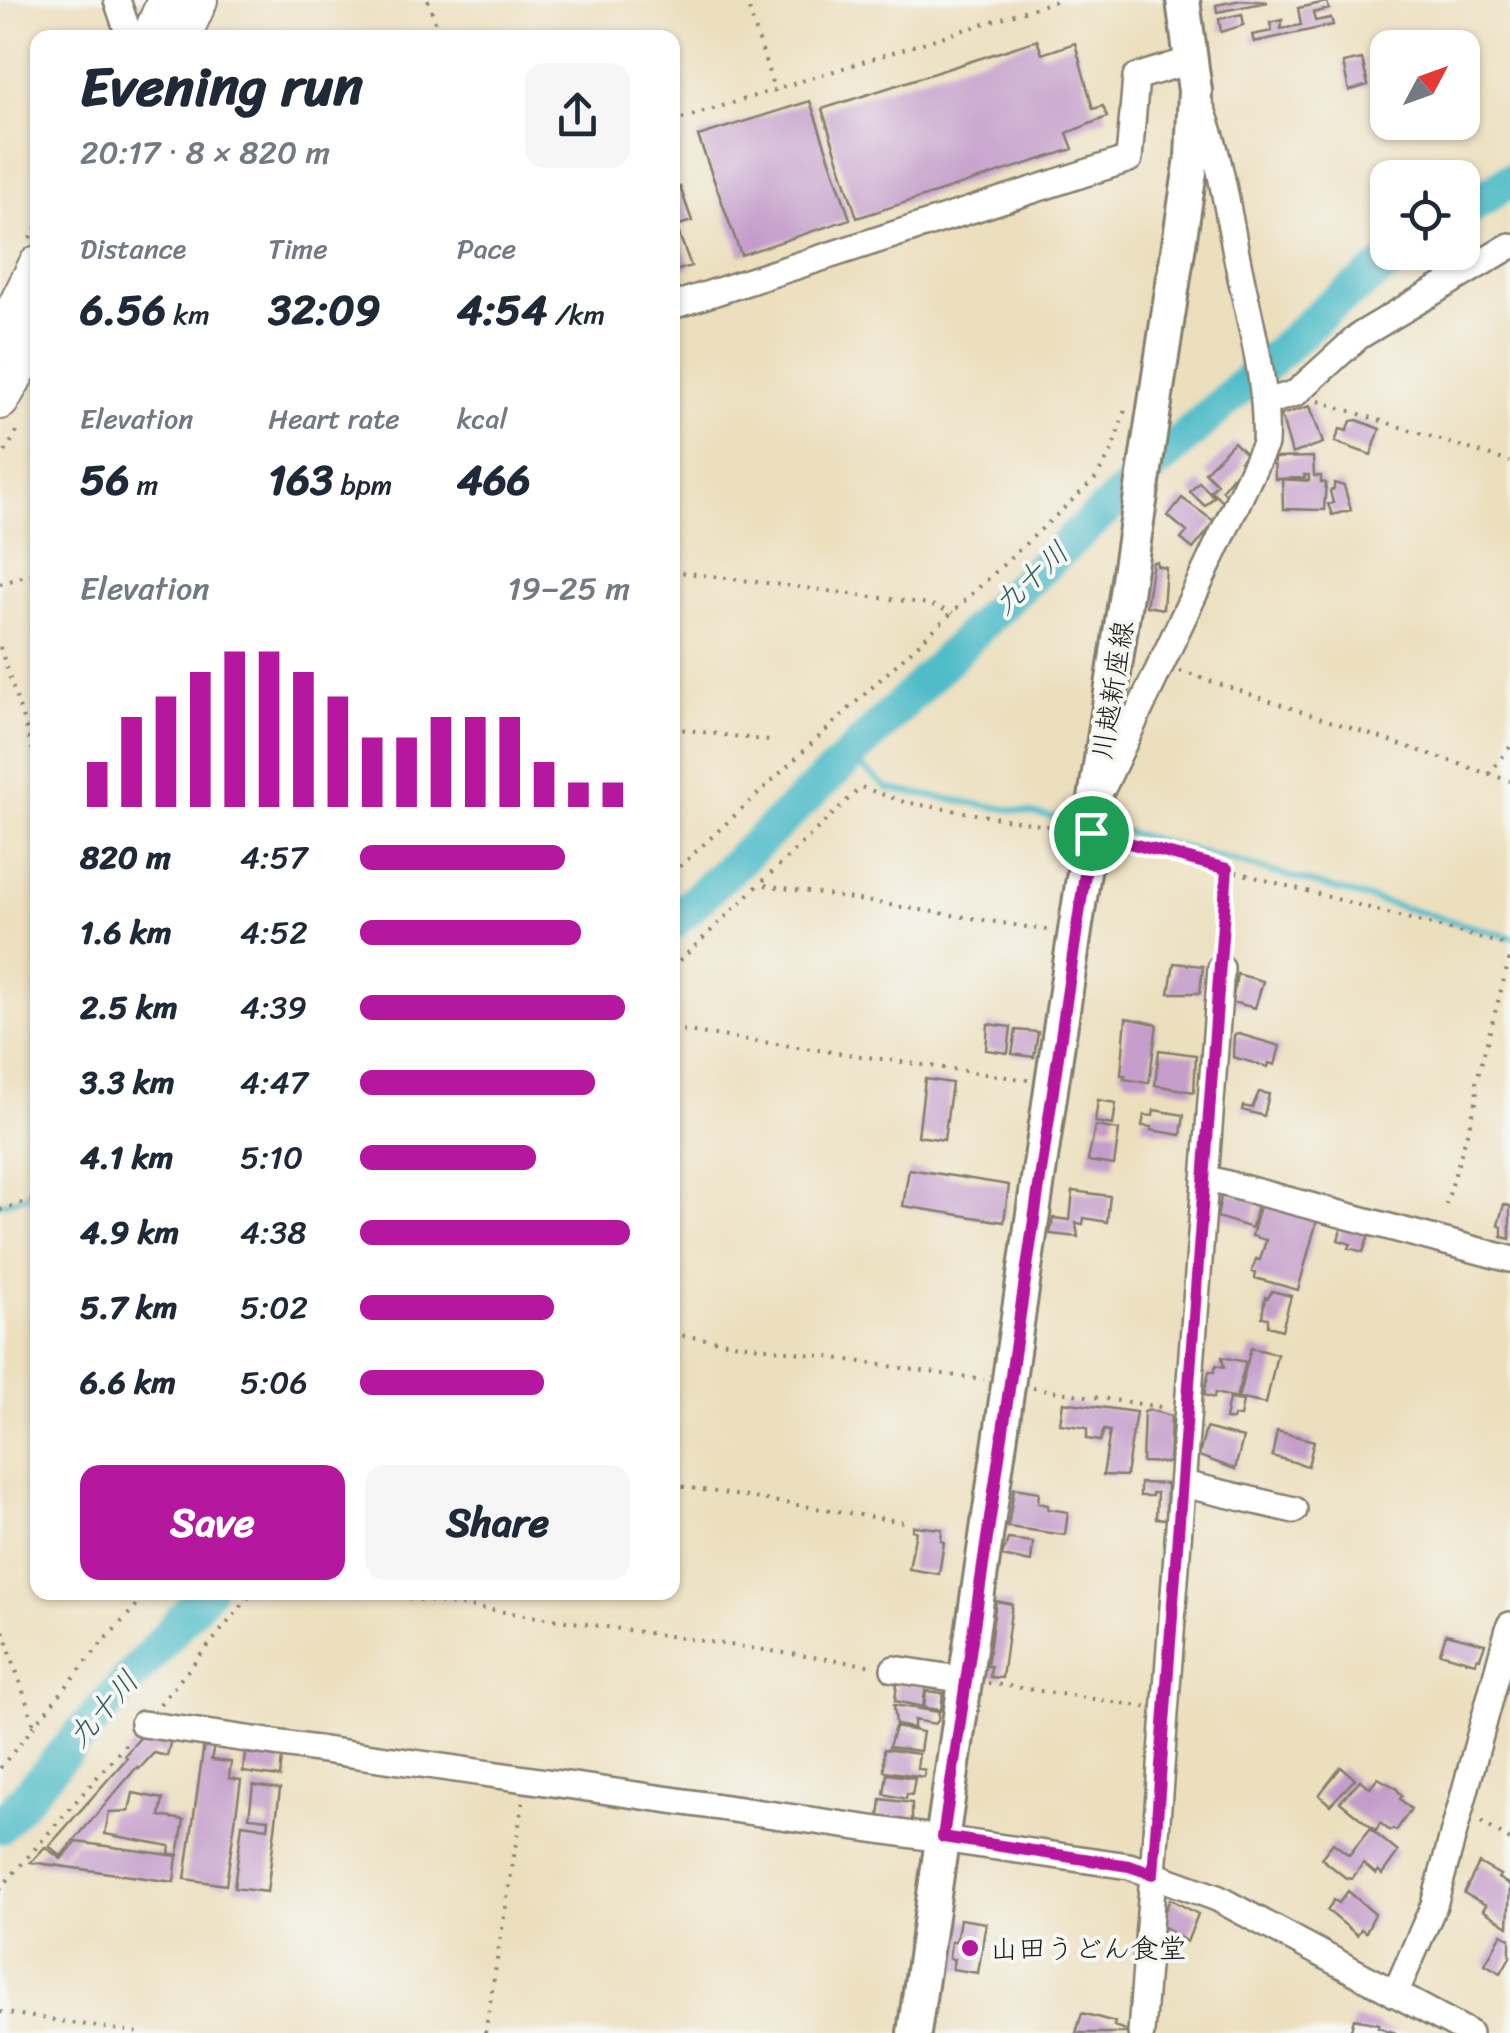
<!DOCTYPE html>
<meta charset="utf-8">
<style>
body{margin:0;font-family:Sriracha,"Klee One",sans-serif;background:#f6f6f7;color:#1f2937;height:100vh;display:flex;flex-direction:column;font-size:38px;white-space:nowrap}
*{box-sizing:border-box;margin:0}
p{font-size:32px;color:#747a83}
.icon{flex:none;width:55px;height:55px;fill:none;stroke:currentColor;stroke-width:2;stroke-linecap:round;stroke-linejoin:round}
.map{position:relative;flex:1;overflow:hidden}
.details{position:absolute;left:30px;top:30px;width:650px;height:1570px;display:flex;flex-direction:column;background:#fff;border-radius:20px;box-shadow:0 2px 8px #0004}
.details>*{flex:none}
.needle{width:65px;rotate:49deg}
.controls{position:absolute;left:1370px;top:30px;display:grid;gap:20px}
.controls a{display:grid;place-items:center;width:110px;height:110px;border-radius:20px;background:#fff;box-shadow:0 2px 8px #0004;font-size:50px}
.pin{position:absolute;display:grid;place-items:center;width:85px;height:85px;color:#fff;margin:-42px;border:5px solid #fff;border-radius:50%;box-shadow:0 2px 10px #0007}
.round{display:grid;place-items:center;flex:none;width:105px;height:105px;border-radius:20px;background:#f6f6f7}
.overview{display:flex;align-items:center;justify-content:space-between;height:170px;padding:0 50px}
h1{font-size:55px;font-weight:800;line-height:75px}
.figures{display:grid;grid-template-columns:repeat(3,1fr);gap:15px;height:170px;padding:10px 50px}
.figures div{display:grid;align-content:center}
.figures b{font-size:42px;font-weight:800}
.figures small{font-size:28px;font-weight:400}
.figures p{font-size:28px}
.chart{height:280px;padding:20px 50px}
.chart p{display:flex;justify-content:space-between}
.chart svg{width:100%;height:180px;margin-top:10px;stroke:#b5179e;stroke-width:6}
.action{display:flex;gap:20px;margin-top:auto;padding:20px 50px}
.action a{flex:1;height:115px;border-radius:20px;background:#b5179e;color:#fff;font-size:40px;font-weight:800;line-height:115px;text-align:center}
.action a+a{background:#f6f6f7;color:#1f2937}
ul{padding:0 50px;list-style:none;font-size:32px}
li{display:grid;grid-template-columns:160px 120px 1fr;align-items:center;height:75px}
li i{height:25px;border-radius:12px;background:#b5179e}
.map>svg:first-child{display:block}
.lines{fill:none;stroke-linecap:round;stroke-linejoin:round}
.stream{stroke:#4fbcc8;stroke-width:6}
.river{stroke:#4fbcc8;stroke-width:35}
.building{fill:#c49dca}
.minor-casing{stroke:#847e6d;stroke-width:30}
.major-casing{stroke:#847e6d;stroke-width:38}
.highway-casing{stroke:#847e6d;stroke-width:42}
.path{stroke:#847e6d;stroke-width:4;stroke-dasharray:2.5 8;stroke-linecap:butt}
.minor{stroke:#fff;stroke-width:25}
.major{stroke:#fff;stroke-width:32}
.highway{stroke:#fff;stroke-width:38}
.route-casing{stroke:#fff;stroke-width:20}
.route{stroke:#b5179e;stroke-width:12}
.poi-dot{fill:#b5179e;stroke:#f6f6f2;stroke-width:4}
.labels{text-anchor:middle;stroke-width:8;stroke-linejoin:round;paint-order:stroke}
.street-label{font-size:28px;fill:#1c1c1c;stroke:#f6f6f2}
.poi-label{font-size:28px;fill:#1c1c1c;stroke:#f6f6f2;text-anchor:start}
.water-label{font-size:30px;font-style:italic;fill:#305c61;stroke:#f6f6f2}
</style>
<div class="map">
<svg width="1510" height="2033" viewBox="0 0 1510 2033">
<rect width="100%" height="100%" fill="#f6f6f2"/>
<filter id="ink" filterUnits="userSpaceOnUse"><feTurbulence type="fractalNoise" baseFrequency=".01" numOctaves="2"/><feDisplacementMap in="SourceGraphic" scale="20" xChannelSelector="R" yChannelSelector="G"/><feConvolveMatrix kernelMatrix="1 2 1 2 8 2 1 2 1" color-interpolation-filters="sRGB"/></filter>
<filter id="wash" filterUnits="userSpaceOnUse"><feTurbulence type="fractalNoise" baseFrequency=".0048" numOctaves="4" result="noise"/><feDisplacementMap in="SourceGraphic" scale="40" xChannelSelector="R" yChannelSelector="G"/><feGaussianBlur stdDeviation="2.25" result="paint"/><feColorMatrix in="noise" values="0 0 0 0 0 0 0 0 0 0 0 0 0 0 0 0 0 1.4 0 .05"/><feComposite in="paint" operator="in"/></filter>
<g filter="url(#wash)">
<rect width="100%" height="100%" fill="#ecdfbe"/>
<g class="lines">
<path class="stream" d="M849,757l40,32 194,33
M1101,825l409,112
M0,1204l38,-12"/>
<path class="river" d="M1462,213l48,-33
M672,923l177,-166 158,-158 323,-293 76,-54
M0,1826l206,-234"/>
</g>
<g id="blocks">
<path class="building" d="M1241,0l27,2 -51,10 -1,-7z
M1327,2l2,7 -16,4 2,8 16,-3 2,7 -79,17 -2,-7 20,-4 -2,-8 12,-3 -1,9 20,-4 -3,-17z
M1242,14l2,11 -23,7 -2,-13z
M1037,40l5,14 33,-11 18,66 10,-3 4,11 -40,16 6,16 -216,69 -35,-109z
M1362,59l6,26 -19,6 -6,-28z
M810,101l40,118 -109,36 -43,-119z
M680,187l12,34 -16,5 15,40 -19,6v-83z
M1310,406l13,37 -31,11 -11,-39z
M1357,420l23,9 -9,26 -36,-13 5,-13 7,2 4,-10z
M1234,442l12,12 -6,7 3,3 -21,26 5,5 -5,6 -11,-10 6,-7 -12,-12z
M1313,457l1,19h7v6l5,1 -2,27 -41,-1 -1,-30 27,2v-6h-5l1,3 -30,1 -1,-21z
M1199,482l15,15 -9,9 -15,-14z
M1334,483l10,3 7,24 -19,5 -4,-11 5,-1 -3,-12 4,-2z
M1182,498l33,24 -22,27 -12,-10 6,-7 -19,-16z
M1153,562h4v4l9,2 -3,41 -17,-3z
M1174,963l29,3 -3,27h-31z
M1237,974l26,7 -8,27 -23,-6z
M1126,1018l31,6 -8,59 -25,-4 1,-4h-4z
M988,1024l23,3 -3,26 -22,-3z
M1016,1030l22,2 -4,25 -22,-3z
M1239,1034l41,12 -5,19 -6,-2 -1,4 -35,-10 1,-22z
M1159,1050l37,5 -2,37 -39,-7z
M925,1079l27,4 -8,57 -26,-4z
M1259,1092l10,2 -5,22 -22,-6 1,-4 9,2z
M1098,1100l18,3 -3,22 -18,-3z
M1154,1110l30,5 -3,20 -30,-5 1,-3 -10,-1 2,-11 9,1z
M1095,1126l24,4 -5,35 -26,-4z
M909,1169l100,16 -5,37 -101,-16z
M1073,1191l37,5 -3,26 -23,-4 -1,6 -7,-1 2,14 -28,-3 3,-16 17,2z
M1222,1191l36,9 -6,28 -35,-11z
M1262,1198l57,15 -21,77 -43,-12 1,-5 -4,-1 4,-13 4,1 6,-20 -14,-4z
M1504,1204l6,2v33l-8,-2v-10l-4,-2z
M1343,1223l28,7 -8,22 -14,-4 2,-4 -13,-4z
M1272,1291l19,5 -9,34 -14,-4v-8l-6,-1 3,-20 3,1z
M1251,1348l26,6 -11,50 -28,-6z
M1222,1357l24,5 -10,36 -21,-5 -1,5 -10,-3 5,-24 5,1 2,-7 8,2z
M1229,1399l14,2 -3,16 -6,-1 -1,4 -8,-1z
M1063,1402l73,10 -10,64 -23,-1 7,-44 -6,-1 -4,11 -13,-2v-11l-27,-4z
M1149,1410l22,6 -2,47 -27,-1 2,-50z
M1206,1428l37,10 -8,31 -36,-13z
M1277,1431l37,10 -6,25 -36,-10z
M1140,1483l27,1 -1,35 -10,-1 1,-25h-5v3h-12z
M1014,1488l25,4 -1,11 10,2v4l20,3 -3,23 -57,-8z
M913,1526l29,3 -1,12 3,1 -5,32 -30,-5 7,-38 -4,-1z
M1008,1539l25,3 -2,20 -29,-6z
M996,1601l16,3 -10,74 -12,-1 1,-11h-4z
M1446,1634l39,10 -5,14 -3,-1 -2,6 -35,-10z
M897,1683l29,2 -3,22 -28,-6z
M926,1691l17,2 -2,17 -17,-2z
M894,1705l45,7 -1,9 -3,3 -21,-4v8l-18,-3z
M895,1727l28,5 -3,19 -31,-4z
M145,1732l26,7 -4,17 -13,-3 -15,16 -2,-2 -76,89 -12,-10 78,-88 -2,-3z
M204,1744l10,2 -3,14 20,2 -2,16 12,2 -15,105 -41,-6z
M884,1749l35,5 -2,14 8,2 -1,7 -40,-6z
M245,1753l37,4 -2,20 -37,-5z
M1341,1767l14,12 -25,26 -11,-10z
M887,1774l28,4 -3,17 -5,-1 -1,5 -22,-5z
M1378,1778l18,10 6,8 -2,3 11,10 -15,22 -3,-2 -3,2 -10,-8 -4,8 -36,-29 20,-22 10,8z
M253,1785l27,4 -13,103 -33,-4 8,-64 26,4 1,-9 -20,-2z
M133,1793l30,6 -3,17 24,4 -6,35 -9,-2 1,-7 -65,-12 4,-22 20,-1z
M881,1799l31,4v22l-33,-8z
M1370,1829l28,23 -16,22 -4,-4 -2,4 -13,-11 -11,16 -6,-1 -25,-20 12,-15 16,12z
M77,1842l100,14 -3,26 -143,-20 14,-15 16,12z
M1479,1863l21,12 -2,3 12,7 -2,41 -25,-16 3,-5 -22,-12z
M1348,1891l27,23 -9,18 -5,-3 -4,6 -30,-25 7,-10 5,3z
M1170,1899l28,15 -11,28 -28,-18z
M960,1919l26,4 -8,50 -26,-4 2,-10h-5l2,-17h5z
M1502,1934l8,4v19l-9,16 -16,-9z
M1082,2013l33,9 -1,4 20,7h-58z
M1354,2019l25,5 -1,3 18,6h-46z"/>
</g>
</g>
<g filter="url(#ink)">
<use href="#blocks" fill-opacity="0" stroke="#847e6d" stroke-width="2.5"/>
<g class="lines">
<g class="minor-casing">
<path id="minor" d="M117,0l13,38
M672,306l457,-147 7,-82 56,-17
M1267,402l29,-9 63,-57 151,-90
M1104,785l161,-341c3,-61 -15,-120 -27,-181 -11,-54 -18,-112 -40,-163
M1205,1178l305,81
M1183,1484l111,26
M894,1669l72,11
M143,1724l986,142 88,32 252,135
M1395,1994l39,-89 76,-280
M1141,2033l80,-1065"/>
</g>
<g class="major-casing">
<path id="major" d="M914,2033l138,-950 140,-925 3,-67 -12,-91"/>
</g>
<g class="highway-casing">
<path id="highway" d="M151,38l16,-38
M181,38l17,-38
M0,341l38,-76
M0,400l38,-67"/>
</g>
<path class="path" d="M428,0l12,38
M746,0l29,92
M672,122l387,-122
M30,238l8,-14
M1319,401l191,61
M0,461l18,-31
M672,571l257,33 24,9
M0,584l38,-12
M0,647l38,120
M1180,671l330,110
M672,728l98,13
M1489,774l21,-27
M1114,839l396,107
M672,874l423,-395 16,-26 16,-49
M765,885l287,46
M1222,949l5,-80
M672,968l189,-181 43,15 161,27
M672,1029l356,51
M1446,1205l31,-106 -1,-16 34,-126
M0,1210l38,-12
M672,1334l312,46
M1033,1388l134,20
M672,1485l238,38
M367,1592l507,74
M0,1621l35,107
M988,1683l158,24
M160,1704l93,-112
M0,1768l100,-123 49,-53
M1481,1822l29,18
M0,1889l131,-151
M0,2012l140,21
M485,2033l38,-232"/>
<use href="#minor" class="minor"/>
<use href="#major" class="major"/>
<use href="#highway" class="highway"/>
</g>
</g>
<g class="lines" filter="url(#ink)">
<g class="route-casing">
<path id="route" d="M1091,833l136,36 -74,1005 -24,-8 -186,-29z"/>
</g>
<use href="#route" class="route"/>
</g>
<circle class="poi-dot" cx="970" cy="1948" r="10"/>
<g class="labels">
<g class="street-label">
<text transform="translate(1112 690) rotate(-81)" y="10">川越新座線</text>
</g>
<g class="poi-label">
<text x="990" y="1958">山田うどん食堂</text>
</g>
<g class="water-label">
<text transform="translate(1031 578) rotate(-43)" y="10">九十川</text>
<text transform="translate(103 1709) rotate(-49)" y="10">九十川</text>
</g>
</g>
</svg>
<div class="controls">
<a><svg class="needle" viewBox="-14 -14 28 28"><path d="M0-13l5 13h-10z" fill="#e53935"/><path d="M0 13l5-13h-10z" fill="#747a83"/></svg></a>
<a><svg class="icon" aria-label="locate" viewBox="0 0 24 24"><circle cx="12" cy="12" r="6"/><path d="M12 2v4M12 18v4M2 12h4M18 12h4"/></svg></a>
</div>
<div class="pin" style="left:1091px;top:833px;background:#1e9e55"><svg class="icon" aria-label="arrive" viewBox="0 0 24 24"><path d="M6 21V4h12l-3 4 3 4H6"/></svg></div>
<section class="details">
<div class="overview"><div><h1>Evening run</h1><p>20:17 · 8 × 820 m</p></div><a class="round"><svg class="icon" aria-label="share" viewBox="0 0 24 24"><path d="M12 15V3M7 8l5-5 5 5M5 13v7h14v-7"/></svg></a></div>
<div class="figures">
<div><p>Distance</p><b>6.56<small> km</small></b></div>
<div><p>Time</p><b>32:09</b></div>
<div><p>Pace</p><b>4:54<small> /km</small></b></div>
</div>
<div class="figures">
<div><p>Elevation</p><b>56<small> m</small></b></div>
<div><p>Heart rate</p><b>163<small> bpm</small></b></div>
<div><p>kcal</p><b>466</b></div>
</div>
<div class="chart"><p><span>Elevation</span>19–25 m</p>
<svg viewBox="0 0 160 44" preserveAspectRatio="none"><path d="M5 44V33M15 44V22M25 44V17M35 44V11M45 44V6M55 44V6M65 44V11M75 44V17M85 44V27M95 44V27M105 44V22M115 44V22M125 44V22M135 44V33M145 44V38M155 44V38"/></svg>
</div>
<ul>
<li><b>820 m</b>4:57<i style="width:76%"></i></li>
<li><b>1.6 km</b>4:52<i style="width:82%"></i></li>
<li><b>2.5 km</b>4:39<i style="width:98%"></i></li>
<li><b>3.3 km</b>4:47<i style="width:87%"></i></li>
<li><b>4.1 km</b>5:10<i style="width:65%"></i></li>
<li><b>4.9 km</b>4:38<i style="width:100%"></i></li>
<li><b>5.7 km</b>5:02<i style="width:72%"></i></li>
<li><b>6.6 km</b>5:06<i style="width:68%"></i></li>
</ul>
<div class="action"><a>Save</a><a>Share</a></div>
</section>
</div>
